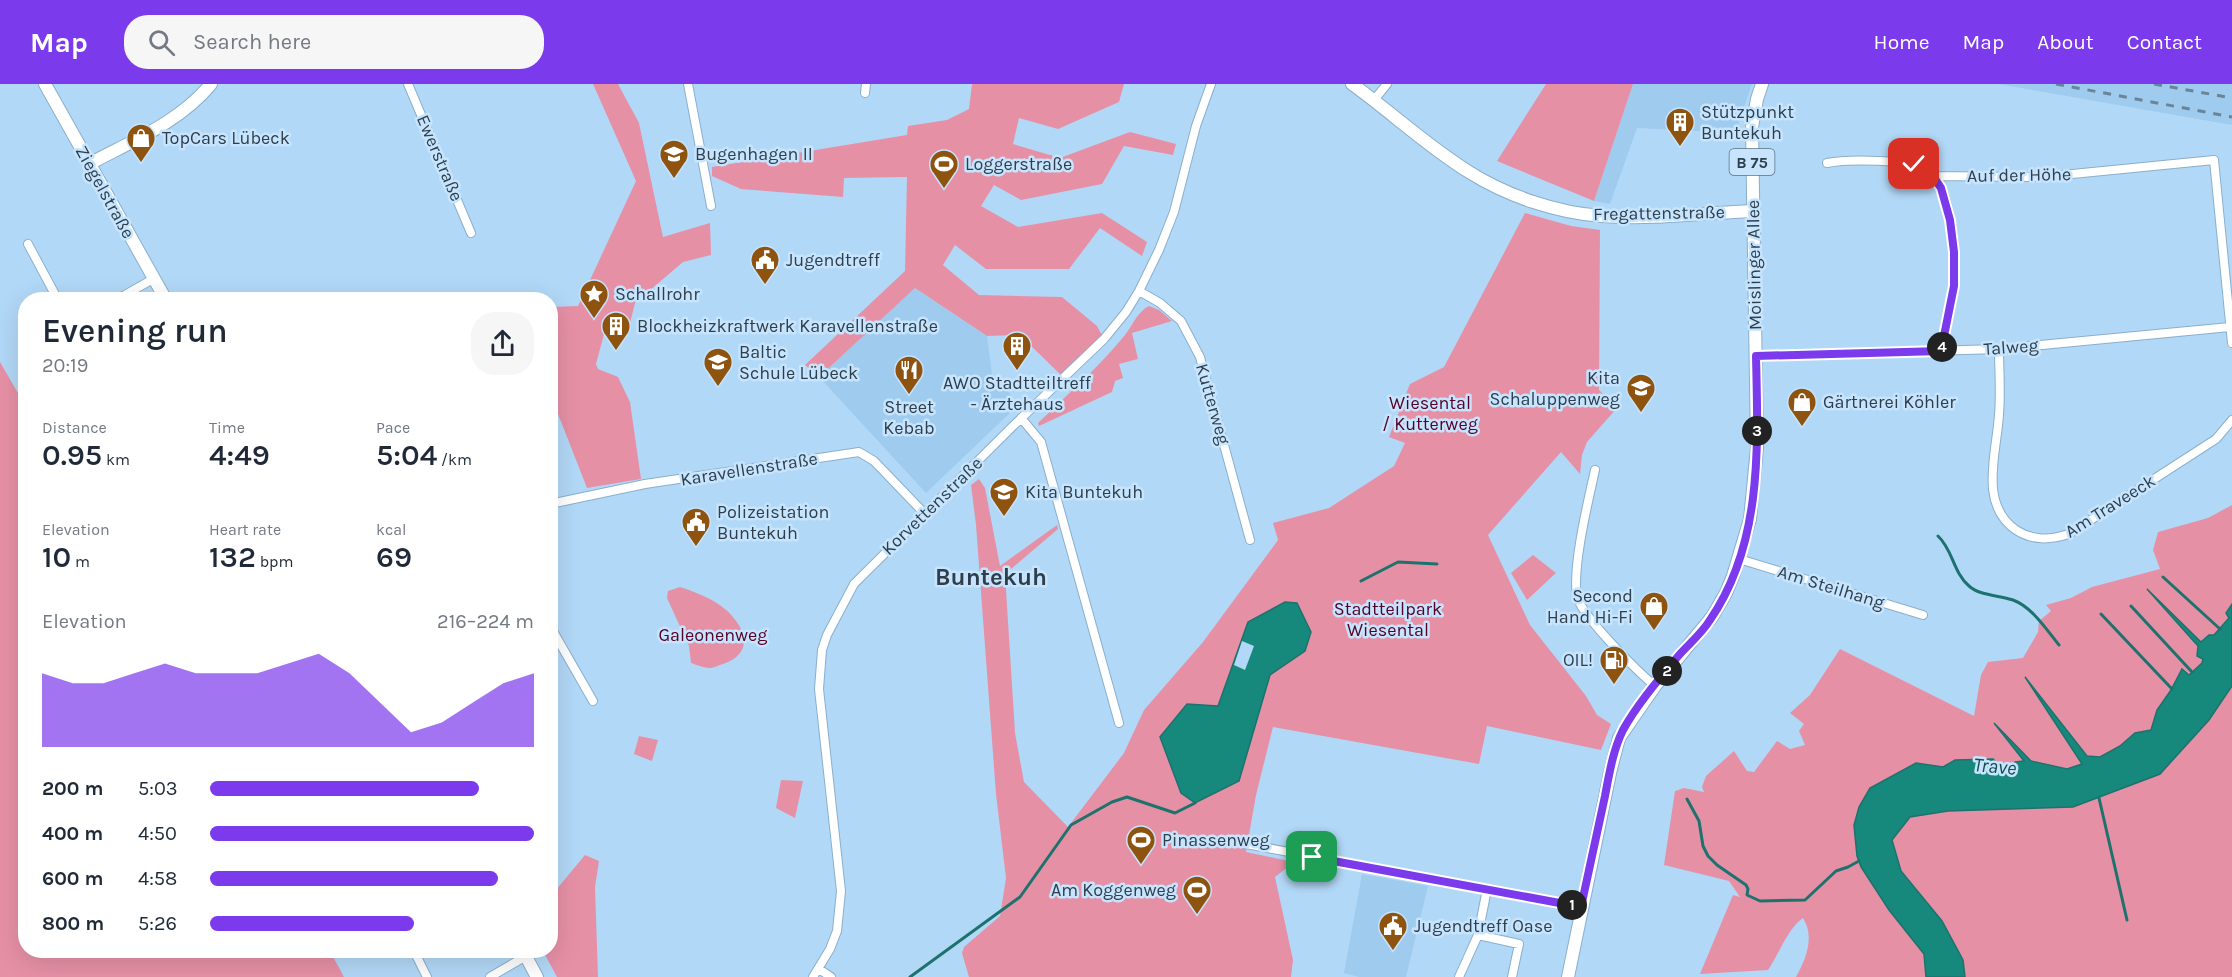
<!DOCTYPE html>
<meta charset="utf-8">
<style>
body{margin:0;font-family:Karla,sans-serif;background:#f6f6f7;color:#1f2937;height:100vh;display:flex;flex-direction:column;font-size:22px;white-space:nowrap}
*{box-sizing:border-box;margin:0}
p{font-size:20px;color:#747a83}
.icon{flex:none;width:33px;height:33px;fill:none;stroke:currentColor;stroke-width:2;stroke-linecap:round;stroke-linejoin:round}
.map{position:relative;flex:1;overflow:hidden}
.sheet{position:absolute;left:18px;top:208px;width:540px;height:666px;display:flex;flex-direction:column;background:#fff;border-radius:24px;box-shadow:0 6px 24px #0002}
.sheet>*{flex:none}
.pin{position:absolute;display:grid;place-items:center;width:51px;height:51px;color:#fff;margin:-26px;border-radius:12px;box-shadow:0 3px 9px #0006}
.km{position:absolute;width:30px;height:30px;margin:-15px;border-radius:50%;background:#222;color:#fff;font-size:16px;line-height:30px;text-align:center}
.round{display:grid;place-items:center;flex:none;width:63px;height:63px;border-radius:24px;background:#f6f6f7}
.summary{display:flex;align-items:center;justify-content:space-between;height:102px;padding:0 24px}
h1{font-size:33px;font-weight:600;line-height:45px}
.metrics{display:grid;grid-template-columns:repeat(3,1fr);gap:9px;height:102px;padding:6px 24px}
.metrics div{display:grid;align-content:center}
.metrics b{font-size:30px;font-weight:600}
.metrics small{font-size:16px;font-weight:400}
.metrics p{font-size:16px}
.chart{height:168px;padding:12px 24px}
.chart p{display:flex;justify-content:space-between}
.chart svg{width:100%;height:108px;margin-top:6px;fill:#7c3aed;opacity:.7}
ul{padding:0 24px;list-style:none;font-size:20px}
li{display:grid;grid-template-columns:96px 72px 1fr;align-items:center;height:45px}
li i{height:15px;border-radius:8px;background:#7c3aed}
header{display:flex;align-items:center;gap:36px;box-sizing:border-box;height:84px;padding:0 30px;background:#7c3aed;color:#fff}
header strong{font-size:28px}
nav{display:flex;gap:33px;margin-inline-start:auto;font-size:21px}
.search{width:420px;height:54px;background:#f6f6f7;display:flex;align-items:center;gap:15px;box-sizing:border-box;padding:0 21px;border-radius:24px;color:#747a83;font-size:22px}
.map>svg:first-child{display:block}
.built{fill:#9fcbee}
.green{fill:#e690a6}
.water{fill:#16897c;stroke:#1d726d;stroke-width:1.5}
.pier{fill:#b2d8f7}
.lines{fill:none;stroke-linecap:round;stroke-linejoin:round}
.stream{stroke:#1d726d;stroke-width:3}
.street-casing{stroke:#8aafcd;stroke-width:10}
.secondary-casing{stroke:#8aafcd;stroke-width:14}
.primary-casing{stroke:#8aafcd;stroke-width:14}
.street{stroke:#fff;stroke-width:8}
.secondary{stroke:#fff;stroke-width:12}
.primary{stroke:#fff;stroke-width:12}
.rail{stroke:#6a8499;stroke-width:3;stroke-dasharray:8 8;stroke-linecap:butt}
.route-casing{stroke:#fff;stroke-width:12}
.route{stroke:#7c3aed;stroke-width:8}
.labels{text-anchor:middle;stroke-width:5;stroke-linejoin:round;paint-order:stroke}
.shield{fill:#c6e4fd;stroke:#5c7080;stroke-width:1.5}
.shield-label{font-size:16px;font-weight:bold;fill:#2e3e4a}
.poi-label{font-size:18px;fill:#2e3e4a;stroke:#c6e4fd;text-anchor:start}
.street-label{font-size:18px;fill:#2e3e4a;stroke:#c6e4fd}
.park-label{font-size:18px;fill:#550025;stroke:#c6e4fd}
.water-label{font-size:20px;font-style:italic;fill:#114c45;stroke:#c6e4fd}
.district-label{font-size:24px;font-weight:bold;fill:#2e3e4a;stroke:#c6e4fd}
</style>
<header>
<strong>Map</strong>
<div class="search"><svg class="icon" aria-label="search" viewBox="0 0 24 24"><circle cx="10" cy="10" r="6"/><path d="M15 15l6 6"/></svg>Search here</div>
<nav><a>Home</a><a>Map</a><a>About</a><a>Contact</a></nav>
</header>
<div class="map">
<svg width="2232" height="893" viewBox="0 0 2232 893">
<rect width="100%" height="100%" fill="#b2d8f7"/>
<path class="built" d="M1633,0h119l-13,38 -1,11 -101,-5 -27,76 -16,-3z
M1998,0h234v41z
M915,204l72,48 5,38 20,22 -7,7 7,8 -86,82 -107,-116z
M1362,790l66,12 -22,91h-47l-15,-4z"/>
<path class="green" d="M593,0h25l21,39 24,114 47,-14 1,32 -28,7 -48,41 -5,20 -18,-5 -5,5 -11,41 2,5 20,8 12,25 11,77 -54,9 -36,-92v-89l27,-1 58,-125z
M972,0h152l-5,18 -61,27 -39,-11 -6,26 47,14 70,-26 46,12 -3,11 -49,-9 -22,38 -81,16 -27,-15 -13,21 37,21 84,-14 45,29 -5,14 -42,-28 -31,41h-83l-31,-24 -12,20 36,30 83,2 35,29 7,13 -40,39 -44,-43 -33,1 -72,-48 -96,89 -14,-12 100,-94 2,-94 -63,1 -1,19 -102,-8 -29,-13v-9l195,-32 1,-9 39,-6 22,-11z
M1546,0h87l-39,117 -97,-40z
M1525,129l46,13 29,4 -1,160 18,18 -30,34 -5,13 -2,19 -19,-22 -73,83 42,90 56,71 11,19 14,9 -10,26 -114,-24 -8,38 -206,-37 -17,68 -10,57 48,10 -19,15 18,83 -2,17h-322l-7,-24 2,-6 36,-31 6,-38 -10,-84 -20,-269 -5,-40 8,-6 6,9 15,78 57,-41 1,4 -53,45 10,159 9,49 44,45 56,-74 20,-43 59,-68 75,-102 -5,-17 56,-15 65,-42 11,-23 -16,-6 21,-53 34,-17z
M1149,222l10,4 13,11 -40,12 6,26 -19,5 4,14 -8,3 -3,11 -73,34 -1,-3c30,-29 61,-56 87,-88 7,-9 13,-24 24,-29z
M0,278l26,45v544h304l14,26h-344z
M2232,421v99l-6,9 3,5 -15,17 -13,8 -44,-43c9,10 50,49 46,62 -2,5 -10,10 -14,13l-7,-6 -11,21 -14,20 -6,20 -16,3 -15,13 -27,15 -26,8 -36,-8 -31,-31 25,31 -10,1 -11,9 -49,-11 -12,7 -27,-4 -46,25 -11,19 30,103 35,44 2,23h-130c10,-18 19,-40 7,-59 -15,10 -24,36 -35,52l-68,4 33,-79 7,2 -11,-16 -65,-16 11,-74 9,-3 20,4 -2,-5 4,-11 28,-25 13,20 7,1 23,-31 13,8 15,-4 -6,-14 5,-7 -14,-11 20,-18 30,-46 134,67 7,-41 7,-13 35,-4 15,-26 1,-11 12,-10 -5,-6 25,-7 21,-11 68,-18 -7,-19 5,-18 50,-14z
M1533,471l23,18 -29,27 -16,-27z
M680,503c18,6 40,14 53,30 16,19 16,38 -10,47 -4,1 -9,4 -13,4 -6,0 -13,-3 -19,-5l-2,-17 -22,-48 1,-7z
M2232,602v291h-267l-2,-17 -21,-39 -41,-50 -9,-31 18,-23 250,-43 49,-54z
M639,652l19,4 -6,21 -18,-7z
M781,696l22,1 -8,37 -19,-10z
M585,771l14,6 -4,26 3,90h-41l-14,-26h7l1,-55z"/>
<path class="water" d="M2147,505l54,53 8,-7h5l15,-17 -3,-5 6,-9v82l-23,34 -49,54 -87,33 -125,4 -38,6 -18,23 9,31 41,50 21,39 2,17h-39l-2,-23 -35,-44 -28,-43 -4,-11 -3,-31 5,-18 11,-19 46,-25 27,4 12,-7 38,-1 11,11 11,-8 9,-1 -30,-38 37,38 36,8 15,-5 -57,-87 62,79 13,1 20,-11 15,-13 16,-3 6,-20 14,-20 11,-21 7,6 13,-12 1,-4 -6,-3 1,-10z
M1285,518l12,1 14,29 -6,19 -35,24 -31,106 -44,22 -14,-10 -21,-56 27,-33 31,2 30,-84z"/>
<path class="pier" d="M1242,557l12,5 -9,24 -11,-5z"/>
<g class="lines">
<path class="stream" d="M1938,452c15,14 15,36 31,50 11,10 30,9 44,14 19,7 33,29 46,45
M2163,493l57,52
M1361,497l37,-19 39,2
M2131,522l61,66
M2101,530l71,75
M2099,714l28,122
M1687,715l12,22 4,25 5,10 9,9 29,20 2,4 -1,6 13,6 45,-1 31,-29 12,-4 11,-6
M910,893l110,-80 51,-72 41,-23 15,-5 48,16 20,-10"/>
<g class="street-casing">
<path id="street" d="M408,0l63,149
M688,0l23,122
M865,9l1,-9
M1374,16l13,-16
M1827,79c19,-4 85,-4 100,7 26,20 30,87 27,118 -2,12 -4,25 -7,36 -2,9 -5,17 -6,27
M1933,92l109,1 172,-17 18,183
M28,160l30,56
M1139,207l21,12 21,18 19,36 50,183
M116,216l37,-21
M1999,265c0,22 2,43 0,65 -2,38 -21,90 17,116 17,11 34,10 53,4l147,-95 16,-19
M1756,272l243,-7 231,-22
M1021,334l20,24 78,281
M1595,386c-6,27 -25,105 -17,129 7,20 59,72 77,87
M550,420l95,-20 214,-32 15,9 51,53
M1739,475l184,56
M550,542l43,75
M1241,759l340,64
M1478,851l41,9 -7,33
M414,867l13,26
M819,885l12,8
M490,893l36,-21
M813,893l17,-28 7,-18 4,-40 -22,-202 3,-39 5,-15 27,-51 159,-158 91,-87 22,-27 13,-21 20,-41 15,-38 22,-86 15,-42
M1459,893l19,-42 9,-46"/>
</g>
<g class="secondary-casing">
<path id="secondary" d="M45,0l121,216
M1352,0c39,28 75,62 117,88 38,24 88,41 133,44 50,4 101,-3 151,-5
M89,80c43,-23 91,-42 122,-80
M523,867l14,26"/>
</g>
<g class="primary-casing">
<path id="primary" d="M1568,893l42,-204 9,-35 36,-52 57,-69 14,-24 7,-17 17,-57 7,-71 -5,-321 5,-28 5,-15"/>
</g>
<use href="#street" class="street"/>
<use href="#secondary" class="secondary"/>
<use href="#primary" class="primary"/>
<path class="rail" d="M2056,0l176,33
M2154,0l78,14"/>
</g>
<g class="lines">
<g class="route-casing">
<path id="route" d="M1312,773l269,50c8,-37 16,-74 24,-111 4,-21 8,-46 18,-66 15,-27 37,-52 57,-76 10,-11 22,-21 30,-34 53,-77 48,-175 46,-264l185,-5 13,-65v-34l-4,-32 -9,-32 -8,-12 -8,-7 -11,-5"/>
</g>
<use href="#route" class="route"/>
</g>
<defs>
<g id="building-pin" transform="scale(1.5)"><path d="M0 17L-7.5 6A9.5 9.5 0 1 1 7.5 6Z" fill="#8d530f" stroke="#c6e4fd"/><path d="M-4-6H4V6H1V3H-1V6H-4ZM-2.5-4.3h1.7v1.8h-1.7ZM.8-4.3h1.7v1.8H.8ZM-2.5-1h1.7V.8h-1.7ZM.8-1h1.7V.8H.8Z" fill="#fff"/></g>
<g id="shop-pin" transform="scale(1.5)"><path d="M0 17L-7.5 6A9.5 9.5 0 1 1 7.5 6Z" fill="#8d530f" stroke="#c6e4fd"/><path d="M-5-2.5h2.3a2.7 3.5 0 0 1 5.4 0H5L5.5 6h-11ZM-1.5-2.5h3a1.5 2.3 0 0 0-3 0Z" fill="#fff"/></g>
<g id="school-pin" transform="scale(1.5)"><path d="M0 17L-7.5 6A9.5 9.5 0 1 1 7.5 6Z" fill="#8d530f" stroke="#c6e4fd"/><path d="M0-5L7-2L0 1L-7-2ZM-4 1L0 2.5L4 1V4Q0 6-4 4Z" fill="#fff"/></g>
<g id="stadium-pin" transform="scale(1.5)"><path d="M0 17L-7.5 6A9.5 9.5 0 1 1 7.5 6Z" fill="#8d530f" stroke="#c6e4fd"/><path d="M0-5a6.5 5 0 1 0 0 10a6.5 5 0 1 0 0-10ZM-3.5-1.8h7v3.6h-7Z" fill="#fff"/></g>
<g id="civic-pin" transform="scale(1.5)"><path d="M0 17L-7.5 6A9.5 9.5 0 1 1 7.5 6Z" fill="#8d530f" stroke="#c6e4fd"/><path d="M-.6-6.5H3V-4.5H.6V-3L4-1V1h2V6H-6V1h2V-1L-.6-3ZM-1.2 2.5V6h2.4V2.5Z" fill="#fff"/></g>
<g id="sight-pin" transform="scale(1.5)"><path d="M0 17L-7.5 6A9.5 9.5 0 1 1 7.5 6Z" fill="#8d530f" stroke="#c6e4fd"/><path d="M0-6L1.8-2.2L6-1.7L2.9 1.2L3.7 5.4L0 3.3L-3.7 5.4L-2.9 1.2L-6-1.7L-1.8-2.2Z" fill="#fff"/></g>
<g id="restaurant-pin" transform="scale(1.5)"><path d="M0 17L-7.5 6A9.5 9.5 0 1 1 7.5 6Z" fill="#8d530f" stroke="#c6e4fd"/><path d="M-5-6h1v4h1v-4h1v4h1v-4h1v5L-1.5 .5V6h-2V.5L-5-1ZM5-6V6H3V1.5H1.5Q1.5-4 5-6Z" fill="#fff"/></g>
<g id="fuel-pin" transform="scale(1.5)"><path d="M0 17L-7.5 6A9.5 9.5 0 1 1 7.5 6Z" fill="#8d530f" stroke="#c6e4fd"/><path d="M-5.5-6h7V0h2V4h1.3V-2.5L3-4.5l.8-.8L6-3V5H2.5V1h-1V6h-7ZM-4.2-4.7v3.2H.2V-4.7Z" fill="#fff"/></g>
</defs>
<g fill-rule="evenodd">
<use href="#building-pin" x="1680" y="38"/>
<use href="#shop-pin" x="141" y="54"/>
<use href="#school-pin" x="674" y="70"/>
<use href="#stadium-pin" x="944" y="80"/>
<use href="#civic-pin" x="765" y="176"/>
<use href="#sight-pin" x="594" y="210"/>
<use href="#building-pin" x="616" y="242"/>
<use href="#building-pin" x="1017" y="262"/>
<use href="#school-pin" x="718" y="278"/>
<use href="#restaurant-pin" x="909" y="286"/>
<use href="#school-pin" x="1641" y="304"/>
<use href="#shop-pin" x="1802" y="318"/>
<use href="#school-pin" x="1004" y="408"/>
<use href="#civic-pin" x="696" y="438"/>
<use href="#shop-pin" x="1654" y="522"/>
<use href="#fuel-pin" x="1614" y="576"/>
<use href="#stadium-pin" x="1141" y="756"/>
<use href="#stadium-pin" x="1197" y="806"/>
<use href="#civic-pin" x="1393" y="842"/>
</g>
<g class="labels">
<rect class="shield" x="1729.5" y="65" width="45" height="26" rx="4.5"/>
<g class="shield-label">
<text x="1752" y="84">B 75</text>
</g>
<g class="poi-label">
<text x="1701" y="34">Stützpunkt<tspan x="1701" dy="21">Buntekuh</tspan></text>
<text x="162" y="60">TopCars Lübeck</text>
<text x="695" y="76">Bugenhagen II</text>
<text x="965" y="86">Loggerstraße</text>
<text x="786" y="182">Jugendtreff</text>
<text x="615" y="216">Schallrohr</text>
<text x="637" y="248">Blockheizkraftwerk Karavellenstraße</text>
<text x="739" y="274">Baltic<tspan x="739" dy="21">Schule Lübeck</tspan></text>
<text x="1620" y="300" text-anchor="end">Kita<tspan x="1620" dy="21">Schaluppenweg</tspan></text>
<text x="1017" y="305" text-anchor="middle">AWO Stadtteiltreff<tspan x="1017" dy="21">- Ärztehaus</tspan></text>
<text x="1823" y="324">Gärtnerei Köhler</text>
<text x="909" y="329" text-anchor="middle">Street<tspan x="909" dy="21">Kebab</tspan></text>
<text x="1025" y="414">Kita Buntekuh</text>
<text x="717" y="434">Polizeistation<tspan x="717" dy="21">Buntekuh</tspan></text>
<text x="1633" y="518" text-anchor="end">Second<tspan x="1633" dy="21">Hand Hi-Fi</tspan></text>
<text x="1593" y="582" text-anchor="end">OIL!</text>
<text x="1162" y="762">Pinassenweg</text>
<text x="1176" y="812" text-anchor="end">Am Koggenweg</text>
<text x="1414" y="848">Jugendtreff Oase</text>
</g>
<g class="street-label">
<text transform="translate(440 74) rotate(67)" y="6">Ewerstraße</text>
<text transform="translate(2019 91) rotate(-1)" y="6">Auf der Höhe</text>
<text transform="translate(105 108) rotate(61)" y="6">Ziegelstraße</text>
<text transform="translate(1659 129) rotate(-1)" y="6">Fregattenstraße</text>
<text transform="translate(1754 181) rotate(-91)" y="6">Moislinger Allee</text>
<text transform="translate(2011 263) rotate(-4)" y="6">Talweg</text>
<text transform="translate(1213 320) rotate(74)" y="6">Kutterweg</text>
<text transform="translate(749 385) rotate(-9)" y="6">Karavellenstraße</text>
<text transform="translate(932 422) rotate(-44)" y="6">Korvettenstraße</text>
<text transform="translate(2110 422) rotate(-32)" y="6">Am Traveeck</text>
<text transform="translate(1831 503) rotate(17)" y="6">Am Steilhang</text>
</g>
<g class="park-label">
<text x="1430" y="325">Wiesental<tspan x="1430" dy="21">/ Kutterweg</tspan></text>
<text x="1388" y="531">Stadtteilpark<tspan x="1388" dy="21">Wiesental</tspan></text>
<text x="713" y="557">Galeonenweg</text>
</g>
<g class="water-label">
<text transform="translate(1995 682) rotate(5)" y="7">Trave</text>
</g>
<g class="district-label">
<text x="991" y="501">Buntekuh</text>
</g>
</g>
</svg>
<div class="pin" style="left:1312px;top:773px;background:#1e9e55"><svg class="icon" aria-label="arrive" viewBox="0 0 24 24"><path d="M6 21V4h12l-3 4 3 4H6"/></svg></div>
<div class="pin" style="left:1914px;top:80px;background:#d93025"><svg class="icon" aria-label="check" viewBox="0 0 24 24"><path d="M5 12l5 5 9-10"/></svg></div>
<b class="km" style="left:1572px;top:821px">1</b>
<b class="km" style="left:1667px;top:587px">2</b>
<b class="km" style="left:1757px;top:347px">3</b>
<b class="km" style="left:1942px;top:263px">4</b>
<section class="sheet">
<div class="summary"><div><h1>Evening run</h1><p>20:19</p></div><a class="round"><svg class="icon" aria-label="share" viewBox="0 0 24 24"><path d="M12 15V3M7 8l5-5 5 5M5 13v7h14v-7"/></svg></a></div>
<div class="metrics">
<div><p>Distance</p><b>0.95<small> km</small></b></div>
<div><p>Time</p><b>4:49</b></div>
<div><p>Pace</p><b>5:04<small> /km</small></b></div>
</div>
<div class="metrics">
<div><p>Elevation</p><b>10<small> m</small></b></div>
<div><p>Heart rate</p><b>132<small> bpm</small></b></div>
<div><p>kcal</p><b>69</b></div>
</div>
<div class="chart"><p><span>Elevation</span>216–224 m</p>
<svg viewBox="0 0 160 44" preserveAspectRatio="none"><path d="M0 44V14L10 18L20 18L30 14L40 10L50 14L60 14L70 14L80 10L90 6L100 14L110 26L120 38L130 34L140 26L150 18L160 14V44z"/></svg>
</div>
<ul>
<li><b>200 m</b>5:03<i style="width:83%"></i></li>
<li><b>400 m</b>4:50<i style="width:100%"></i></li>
<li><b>600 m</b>4:58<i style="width:89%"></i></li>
<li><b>800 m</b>5:26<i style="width:63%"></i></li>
</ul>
</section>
</div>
